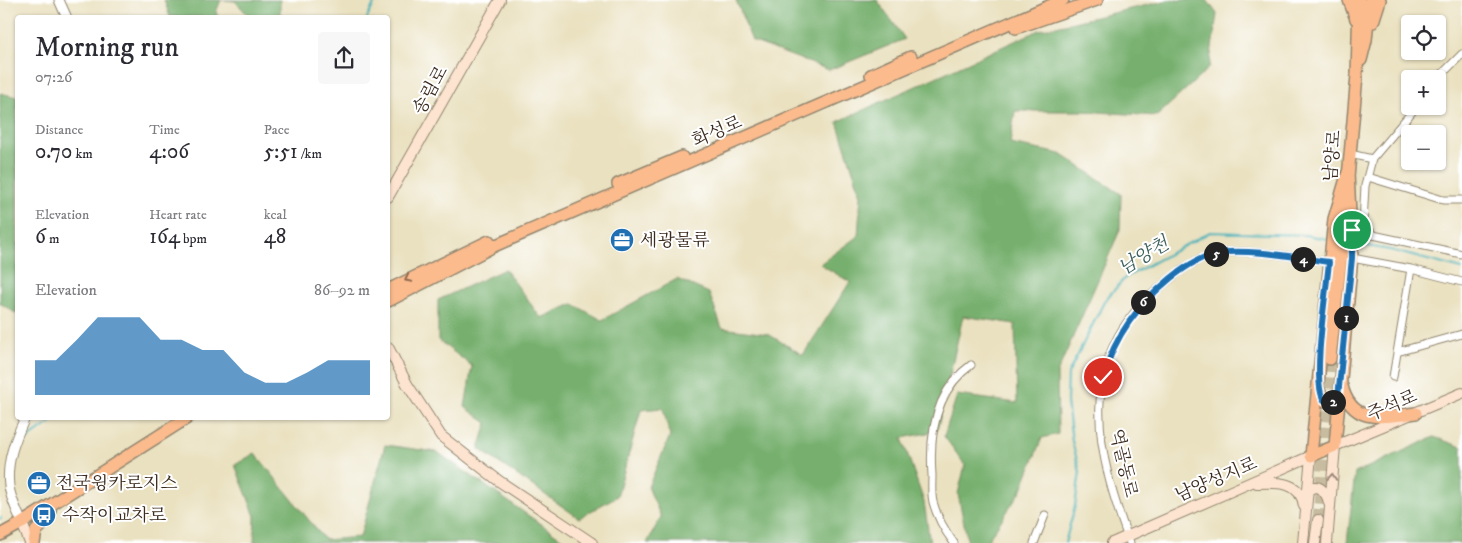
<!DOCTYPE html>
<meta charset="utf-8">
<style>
body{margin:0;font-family:"IM FELL DW Pica","Noto Serif KR",serif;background:#f7f7f7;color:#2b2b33;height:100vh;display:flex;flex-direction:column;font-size:19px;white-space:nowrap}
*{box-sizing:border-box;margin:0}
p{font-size:16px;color:#7c7c81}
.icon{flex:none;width:28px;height:28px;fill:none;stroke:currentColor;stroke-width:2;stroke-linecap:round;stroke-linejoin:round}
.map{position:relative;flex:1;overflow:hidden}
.details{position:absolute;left:15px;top:15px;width:375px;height:405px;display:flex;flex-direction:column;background:#fff;border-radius:5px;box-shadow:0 1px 4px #0004}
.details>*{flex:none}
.controls{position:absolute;left:1401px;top:15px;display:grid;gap:10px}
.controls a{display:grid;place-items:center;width:45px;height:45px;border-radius:5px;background:#fff;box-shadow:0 1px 4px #0004;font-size:25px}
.pin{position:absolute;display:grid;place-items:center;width:42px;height:42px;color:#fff;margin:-21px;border:2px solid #fff;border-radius:50%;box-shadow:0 1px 5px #0007}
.km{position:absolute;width:25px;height:25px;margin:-12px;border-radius:50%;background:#222;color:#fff;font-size:14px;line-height:25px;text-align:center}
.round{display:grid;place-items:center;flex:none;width:52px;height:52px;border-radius:5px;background:#f7f7f7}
.summary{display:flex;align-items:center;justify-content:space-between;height:85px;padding:0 20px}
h1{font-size:28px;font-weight:600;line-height:38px}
.metrics{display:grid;grid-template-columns:repeat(3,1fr);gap:8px;height:85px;padding:5px 20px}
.metrics div{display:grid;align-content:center}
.metrics b{font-size:21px;font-weight:600}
.metrics small{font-size:14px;font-weight:400}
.metrics p{font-size:14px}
.chart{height:140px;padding:10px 20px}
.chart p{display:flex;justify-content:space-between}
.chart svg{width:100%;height:90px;margin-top:5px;fill:#1f6fb2;opacity:.7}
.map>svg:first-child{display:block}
.forest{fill:#77b06e;stroke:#596d46}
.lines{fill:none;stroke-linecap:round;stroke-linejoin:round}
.stream{stroke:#40b1b9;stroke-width:2}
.primary-tunnel{stroke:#c7bca0;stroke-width:11;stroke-dasharray:11 5.5;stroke-linecap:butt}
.minor-casing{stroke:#92866f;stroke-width:9}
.tertiary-casing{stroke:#92866f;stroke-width:11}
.secondary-casing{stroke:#92866f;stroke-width:12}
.primary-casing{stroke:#92866f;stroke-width:14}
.minor{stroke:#fff;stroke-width:7}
.tertiary{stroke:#fff;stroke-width:9}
.secondary{stroke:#fde4d1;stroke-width:10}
.primary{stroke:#fbbb8d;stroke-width:11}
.oneway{stroke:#916b50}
.oneway2{stroke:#9c8778}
.route-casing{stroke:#fff;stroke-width:10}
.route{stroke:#1f6fb2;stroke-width:6}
.labels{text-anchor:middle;stroke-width:4;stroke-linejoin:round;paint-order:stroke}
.street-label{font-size:18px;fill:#3b2a1e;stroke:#fff}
.poi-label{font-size:18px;fill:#3b2a1e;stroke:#fff;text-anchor:start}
.water-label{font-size:19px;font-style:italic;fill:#3d605c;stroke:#fff}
</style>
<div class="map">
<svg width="1462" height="543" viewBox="0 0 1462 543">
<rect width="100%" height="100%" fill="#fff"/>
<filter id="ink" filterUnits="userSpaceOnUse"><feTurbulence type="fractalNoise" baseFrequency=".02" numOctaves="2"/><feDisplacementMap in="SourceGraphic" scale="10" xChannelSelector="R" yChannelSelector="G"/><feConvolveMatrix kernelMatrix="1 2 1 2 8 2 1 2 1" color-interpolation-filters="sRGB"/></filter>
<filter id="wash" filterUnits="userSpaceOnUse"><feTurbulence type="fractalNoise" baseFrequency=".0096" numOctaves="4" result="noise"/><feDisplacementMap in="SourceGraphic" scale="20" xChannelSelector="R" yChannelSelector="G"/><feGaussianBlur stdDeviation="1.12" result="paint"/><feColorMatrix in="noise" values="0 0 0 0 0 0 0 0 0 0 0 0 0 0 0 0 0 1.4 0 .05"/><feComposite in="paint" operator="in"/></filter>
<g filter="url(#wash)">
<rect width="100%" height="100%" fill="#eae1c0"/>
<path class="forest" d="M164,0h57l-5,12 2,5h-48z
M222,0h58v17h-30l-15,-16z
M736,0h141l28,39 -76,31 -77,-29z
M1169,0h38l10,14 -8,54 -52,48 -74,-5h-68l-5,33 51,10 60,40 -1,36 -63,143 1,61 -16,4 -21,53 -35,52h-18l-10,-49 7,-29 -21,-29 13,-41 60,8 -2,-79 -52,-8 -26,115 -35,7 22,64 6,41h-283l14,-26 -13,-30 22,-51 -7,-28 -22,2 -24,86 -38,22 -100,-69 8,-26 -22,-16 7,-41 -34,-26v-40l67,-31 36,49 32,-14 29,16 75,-41 32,14 13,35 46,6 35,21 47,-73 -30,-18 38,-28 3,-41 -24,-73 202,-92z
M0,93l17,4v217l-17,-11z
M1434,437l28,10v96h-115l8,-70z
M385,445l52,7 131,91h-314l1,-27 -20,-51 20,-12 70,87 35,-3z"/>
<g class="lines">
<path class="stream" d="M367,18l9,-18
M1355,244l35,6 72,19
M27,439l30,-21
M0,519l1,-1
M1065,543l10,-37 5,-34 -8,-31 -5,-39 1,-28 37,-74 21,-23 84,-45 95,3 23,4"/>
</g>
</g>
<g filter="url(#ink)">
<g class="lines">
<path class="primary-tunnel" d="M1318,520l12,-161"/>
<g class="minor-casing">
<path id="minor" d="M1437,79l25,-25
M1350,154l22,5
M1368,177l75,23h19
M1352,222l11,1 2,-37 7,-27 45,-53
M1363,223l10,12 89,19
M1352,258l59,11 51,13
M1397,352l65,-18
M1393,377l18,-108
M954,543c-9,-12 -17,-26 -21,-41 -2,-8 -1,-18 -1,-27 -3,-41 4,-85 39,-110
M1034,543l11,-28
M1130,543c-34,-90 -56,-184 28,-254 17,-14 36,-31 58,-35 30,-7 82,4 113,8"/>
</g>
<g class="tertiary-casing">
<path id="tertiary" d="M59,0l8,18
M22,523c-4,-11 -12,-25 -13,-37 -3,-24 6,-47 16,-68"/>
</g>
<g class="secondary-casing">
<path id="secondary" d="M388,197l112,-197
M388,347l19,37 34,52 58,45 93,62
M1257,483c20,-1 44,-2 47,23
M1308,490c11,-8 19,3 21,13
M22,523l8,20
M1112,543l199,-87 -8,87
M1315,543l3,-23
M1327,543l8,-97 127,-53"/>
</g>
<g class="primary-casing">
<path id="primary" d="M1349,0l7,19
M1373,22l7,-22
M1016,28l81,-28
M1361,60l5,-20 4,-40
M871,75l40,-18
M1348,172l4,84 -17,190 -24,10 23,-237z
M1348,178l9,-103 2,-75
M618,184l64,-27
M388,290l101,-49
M388,301l106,-55 569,-246
M1330,359l16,-152
M1342,386c10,40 42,31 74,27
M1318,387l5,13 7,3 8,-6
M0,535l22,-12 165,-105
M34,543l2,-12 12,-12 3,-14"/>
</g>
<use href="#minor" class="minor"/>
<use href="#tertiary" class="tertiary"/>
<use href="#secondary" class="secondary"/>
<use href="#primary" class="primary"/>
</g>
<defs><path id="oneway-chevron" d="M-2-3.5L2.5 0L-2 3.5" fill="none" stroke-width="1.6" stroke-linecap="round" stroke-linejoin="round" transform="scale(1.25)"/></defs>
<use class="oneway" href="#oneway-chevron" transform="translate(408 279) rotate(153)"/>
<use class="oneway2" href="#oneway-chevron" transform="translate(1332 477) rotate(-86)"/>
</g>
<g class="lines" filter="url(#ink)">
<g class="route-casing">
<path id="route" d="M1103,377c12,-42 35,-72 68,-99 14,-11 30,-22 47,-25 31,-5 80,5 111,9 -2,25 -18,122 -5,138l9,2 5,-5 14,-139v-28"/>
</g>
<use href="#route" class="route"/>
</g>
<defs>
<g id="office-disc" transform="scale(1.25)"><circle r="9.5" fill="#1f6fb2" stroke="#fff"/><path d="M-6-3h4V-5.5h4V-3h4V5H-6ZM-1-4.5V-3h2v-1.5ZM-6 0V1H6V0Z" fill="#fff"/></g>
<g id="bus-disc" transform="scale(1.25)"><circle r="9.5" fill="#1f6fb2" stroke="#fff"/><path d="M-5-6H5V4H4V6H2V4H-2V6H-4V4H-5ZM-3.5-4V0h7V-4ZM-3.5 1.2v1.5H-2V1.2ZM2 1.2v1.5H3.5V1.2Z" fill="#fff"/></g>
</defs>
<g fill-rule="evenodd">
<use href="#office-disc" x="622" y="240"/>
<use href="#office-disc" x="39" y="483"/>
<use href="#bus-disc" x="44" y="515"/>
</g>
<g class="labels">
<g class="street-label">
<text transform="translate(430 90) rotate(-61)" y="6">송림로</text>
<text transform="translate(717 131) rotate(-23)" y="6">화성로</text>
<text transform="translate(1332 156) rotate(-85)" y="6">남양로</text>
<text transform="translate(1392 405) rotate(-23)" y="6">주석로</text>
<text transform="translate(1124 463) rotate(77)" y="6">역골동로</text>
<text transform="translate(1216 479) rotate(-23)" y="6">남양성지로</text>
</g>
<g class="poi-label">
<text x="640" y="246">세광물류</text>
<text x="56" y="489">전국윙카로지스</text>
<text x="62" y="521">수작이교차로</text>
</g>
<g class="water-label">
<text transform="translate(1143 255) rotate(-31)" y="7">남양천</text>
</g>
</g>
</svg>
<div class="controls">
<a><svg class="icon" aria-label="locate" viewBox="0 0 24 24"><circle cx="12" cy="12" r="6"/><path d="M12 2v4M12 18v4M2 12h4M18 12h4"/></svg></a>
<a>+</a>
<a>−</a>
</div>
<div class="pin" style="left:1352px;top:230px;background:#1e9e55"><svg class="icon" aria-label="arrive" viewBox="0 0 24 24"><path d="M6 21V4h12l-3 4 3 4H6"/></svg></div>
<div class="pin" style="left:1103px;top:377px;background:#d93025"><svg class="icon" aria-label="check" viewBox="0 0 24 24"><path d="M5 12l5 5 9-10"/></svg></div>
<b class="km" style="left:1346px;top:318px">1</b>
<b class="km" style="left:1333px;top:402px">2</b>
<b class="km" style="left:1303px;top:259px">4</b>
<b class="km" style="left:1216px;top:254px">5</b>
<b class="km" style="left:1143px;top:302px">6</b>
<section class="details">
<div class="summary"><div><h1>Morning run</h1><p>07:26</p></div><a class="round"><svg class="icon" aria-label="share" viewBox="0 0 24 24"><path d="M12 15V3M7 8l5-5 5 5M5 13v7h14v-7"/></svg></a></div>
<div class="metrics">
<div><p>Distance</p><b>0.70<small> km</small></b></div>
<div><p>Time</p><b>4:06</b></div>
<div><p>Pace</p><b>5:51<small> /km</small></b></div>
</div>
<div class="metrics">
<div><p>Elevation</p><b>6<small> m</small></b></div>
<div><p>Heart rate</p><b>164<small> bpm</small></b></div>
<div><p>kcal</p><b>48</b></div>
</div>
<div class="chart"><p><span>Elevation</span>86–92 m</p>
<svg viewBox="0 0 160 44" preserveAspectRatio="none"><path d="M0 44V27L10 27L20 17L30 6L40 6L50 6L60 17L70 17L80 22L90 22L100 33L110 38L120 38L130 33L140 27L150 27L160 27V44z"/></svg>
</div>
</section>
</div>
